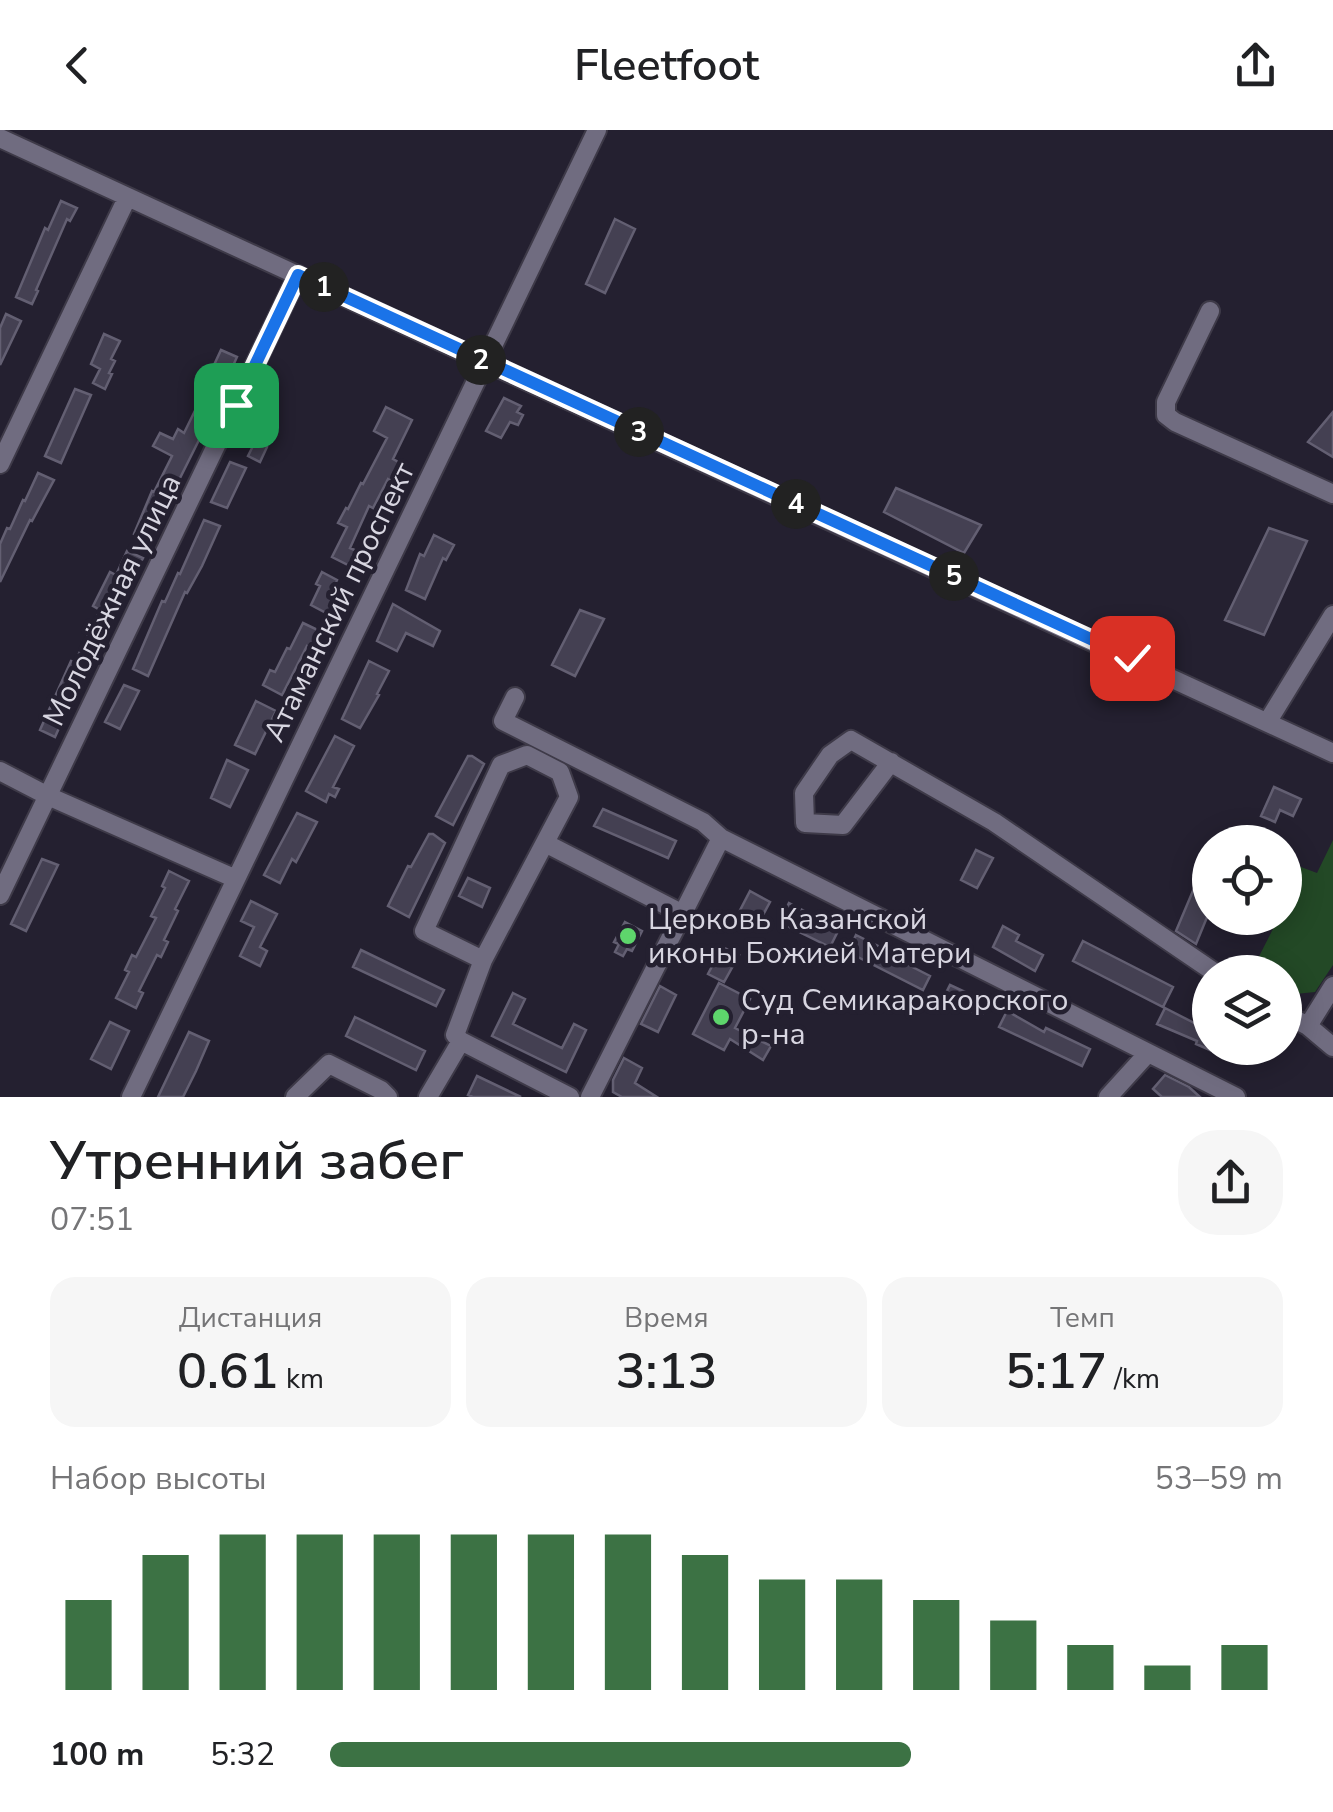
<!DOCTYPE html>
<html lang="ru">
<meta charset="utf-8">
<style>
body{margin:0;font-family:"Nunito Sans",sans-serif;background:#f6f6f6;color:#202124;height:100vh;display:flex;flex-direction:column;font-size:38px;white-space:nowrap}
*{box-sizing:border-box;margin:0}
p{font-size:32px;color:#757577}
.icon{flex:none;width:55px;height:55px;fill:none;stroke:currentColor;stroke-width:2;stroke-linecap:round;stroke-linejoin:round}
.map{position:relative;height:967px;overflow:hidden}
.details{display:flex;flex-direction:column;background:#fff;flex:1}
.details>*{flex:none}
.fabs{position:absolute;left:1192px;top:695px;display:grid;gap:20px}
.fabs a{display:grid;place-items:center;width:110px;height:110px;border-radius:50%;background:#fff;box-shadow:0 5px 25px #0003;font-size:50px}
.pin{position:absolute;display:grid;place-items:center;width:85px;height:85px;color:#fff;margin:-42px;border-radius:20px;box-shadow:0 5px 15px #0006}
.km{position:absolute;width:50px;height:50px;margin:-25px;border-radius:50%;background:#222;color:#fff;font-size:28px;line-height:50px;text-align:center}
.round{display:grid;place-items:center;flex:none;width:105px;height:105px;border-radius:40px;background:#f6f6f6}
.summary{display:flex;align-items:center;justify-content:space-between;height:170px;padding:0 50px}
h1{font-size:55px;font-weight:600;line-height:75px}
.metrics{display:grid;grid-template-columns:repeat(3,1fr);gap:15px;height:170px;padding:10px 50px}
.metrics div{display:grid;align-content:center;border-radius:25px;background:#f6f6f6;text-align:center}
.metrics b{font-size:50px;font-weight:600}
.metrics small{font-size:28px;font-weight:400}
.metrics p{font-size:28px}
.chart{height:280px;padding:20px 50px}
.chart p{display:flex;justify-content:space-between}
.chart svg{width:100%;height:180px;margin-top:10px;stroke:#3c7244;stroke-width:6}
ul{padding:0 50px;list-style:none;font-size:32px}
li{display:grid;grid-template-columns:160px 120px 1fr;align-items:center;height:75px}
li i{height:25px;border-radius:12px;background:#3c7244}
header{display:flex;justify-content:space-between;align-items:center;height:130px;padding:0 50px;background:#fff;font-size:45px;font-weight:600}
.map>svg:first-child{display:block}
.green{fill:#234926}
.building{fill:#444052;stroke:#635f72;stroke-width:2.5}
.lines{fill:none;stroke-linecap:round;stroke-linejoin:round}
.minor-casing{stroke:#3e3a48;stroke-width:22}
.minor{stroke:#706c80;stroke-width:18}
.route-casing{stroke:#fff;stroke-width:20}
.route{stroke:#1a73e8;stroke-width:12}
.poi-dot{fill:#5ed56c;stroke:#242030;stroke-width:4}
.labels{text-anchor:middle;stroke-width:9;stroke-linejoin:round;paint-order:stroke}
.street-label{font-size:30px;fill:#d8d6e1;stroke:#242030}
.poi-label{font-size:30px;fill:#d8d6e1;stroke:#242030;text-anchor:start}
</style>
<header><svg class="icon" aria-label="back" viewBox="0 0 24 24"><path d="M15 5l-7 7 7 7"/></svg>Fleetfoot<svg class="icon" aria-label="share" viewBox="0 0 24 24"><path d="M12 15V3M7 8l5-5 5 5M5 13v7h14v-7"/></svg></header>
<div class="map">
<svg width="1333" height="967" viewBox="0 0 1333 967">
<rect width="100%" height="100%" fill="#242030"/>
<path class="green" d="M1333,710v125l-18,27 -30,3v-23h-34l23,-45 -18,-9h29v-57l32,12z"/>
<path class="building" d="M61,71l16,7 -7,13 -3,-2 -31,71 2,1 -6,13 -16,-7 29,-69 3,2z
M615,89l20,10 -30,64 -19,-9z
M6,184l15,7 -21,44v-37z
M104,204l16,7 -9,18 4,2 -6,12 3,1 -7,15 -12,-6 7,-14 -9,-5z
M221,220l16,7 -32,71 -29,58 -2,-1 -25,56 -15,-7 18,-43 2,1 18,-36 -19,-10 7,-13 13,6 5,-10 6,4 33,-67 -3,-1z
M75,259l16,6 -30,68 -16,-7z
M504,268l17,8 -4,6 6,3 -5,10 -8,-3 -9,16 -15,-7z
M259,277l15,7 -8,18 4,2 -6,11 3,2 -7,15 -12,-6 7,-14 -9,-5z
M386,277l26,13 -19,39 7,4 -9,18 -3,-2 -15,29 -4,-2 -19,42 9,4 -7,15 -20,-10 15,-30 -9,-4 8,-15 2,1 13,-26 2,1 24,-46 -13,-7z
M1333,282v45l-25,-15z
M230,332l16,6 -19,40 -16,-6z
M38,343l16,7 -22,41 -2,-1 -30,62v-38l7,-16 3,1 13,-29 2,1z
M896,358l85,37 -17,28 -80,-41z
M204,390l16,6 -18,40 -15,27 -2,-1 -37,84 -15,-7 29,-68 3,1 13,-29 2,1z
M1269,398l38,13 -43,94 -39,-15z
M434,405l20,10 -8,15 -3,-2 -18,41 -19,-9 14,-36 4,2z
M127,421l16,7 -7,13 -5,-2 -12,23 -3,-1 -8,17 7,4 -22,40 -38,85 -15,-7 31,-69 4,1 25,-52 -7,-4 17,-34 6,3z
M322,442l15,8 -8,16 9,4 -8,15 -19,-10 9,-19 -4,-2z
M393,474l47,27 -7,15 -27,-13 -9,18 -20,-10z
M580,480l24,9 -29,57 -23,-11z
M303,493l17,8 -9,17 -4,-2 -25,49 -19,-10 7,-15 5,2 12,-24 3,1z
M369,531l20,10 -12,23 2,1 -19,33 -18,-9z
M124,555l15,6 -19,38 -15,-7z
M256,571l20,10 -21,43 -20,-9z
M335,606l19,10 -21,41 6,2 -4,8 -6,-3 -3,8 -20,-11z
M468,626h4l12,8 -31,61 -17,-9z
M227,630l21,10 -18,37 -19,-9z
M1274,657l27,12 -8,17 -13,-6 -5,12 -14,-6z
M603,679l73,32 -8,17 -74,-32z
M297,683l20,9 -21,40 -4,-3 -12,24 -16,-8z
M429,704h4l12,9 -36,74 -21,-11 20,-40 3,1z
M976,720l17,8 -16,30 -16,-8z
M42,729l16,6 -32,66 -15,-7z
M169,741l20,10 -14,28 3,2 -14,29 4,2 -7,15 -4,-2 -18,36 4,2 -7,15 -20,-10 13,-26 -4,-2 7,-15 4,2 20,-39 -5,-2 14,-28 -3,-2z
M1200,744l10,4v32l-14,34 -20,-13z
M468,748l22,10 -8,19 -23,-11z
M750,761l20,11 -14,26 -20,-10z
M251,771l26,13 -17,33 7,4 -7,15 -20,-10 14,-29 -13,-6z
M789,773l50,26 -9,18 -51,-25z
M625,792l17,9 -10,20 -5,-2 -4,7 -8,-4 4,-8 -5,-2z
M1003,796l16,9 -3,6 27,14 -8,16 -42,-24z
M856,805l32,16 -1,3 43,22 -7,14 -75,-38z
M1083,811l90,46 -10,20 -90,-46z
M722,817l17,8 -15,27 -16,-8z
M361,820l83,40 -8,16 -83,-39z
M719,853l31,16 -15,29 36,18 -8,14 -33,-21 -6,11 -31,-16z
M950,855l39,18 -8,13 -38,-17z
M660,856l16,9 -18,37 -17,-8z
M513,863l12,6 -12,25 49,24 12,-24 12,6 -20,42 -74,-36z
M1165,878l35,18 -1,2 11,4v18l-14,-6 1,-3 -40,-17z
M1007,881l37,21 2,-4 44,21 -8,17 -83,-39z
M355,887l70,34 -9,19 -70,-34z
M110,892l19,9 -18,38 -20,-10z
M189,902l20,9 -13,30 -13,26h-25z
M624,928l18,10 -7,15 22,14h-35l-9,-5v-12z
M1165,945l24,12 11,10h-38l-9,-8z
M477,946l44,21h-48l-5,-2z"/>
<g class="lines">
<g class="minor-casing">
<path id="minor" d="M0,8l1333,615
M1210,181l-44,91v13l9,7 158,72
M0,334l127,-266
M515,567l-12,24 200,101 18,16 515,259
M1268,591l65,-106
M891,632l-48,63 -38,-2 -1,-30 26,-38 21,-15 143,82 220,150
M0,641l48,25 188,83
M545,713l138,71
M0,765l298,-620
M483,830l-59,-29 77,-166 26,-10 33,17 9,25 -86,163 -28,75 6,6 109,56
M1333,856l-25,40 25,21
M1285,884l23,12
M131,967l466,-967
M295,967l34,-33 52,26 7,7
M428,967l33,-56
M590,967l131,-259
M1108,967l40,-44"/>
</g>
<use href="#minor" class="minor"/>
</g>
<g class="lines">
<g class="route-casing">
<path id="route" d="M236,275l62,-130 834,383"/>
</g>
<use href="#route" class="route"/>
</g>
<g class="poi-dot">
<circle cx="628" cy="806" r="10"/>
<circle cx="721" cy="887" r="10"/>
</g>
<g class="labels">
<g class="street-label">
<text transform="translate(112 470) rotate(-64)" y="10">Молодёжная улица</text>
<text transform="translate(339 472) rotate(-64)" y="10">Атаманский проспект</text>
</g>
<g class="poi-label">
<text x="648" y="799">Церковь Казанской<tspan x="648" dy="34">иконы Божией Матери</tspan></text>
<text x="741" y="880">Суд Семикаракорского<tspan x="741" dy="34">р-на</tspan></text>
</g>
</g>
</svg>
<div class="fabs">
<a><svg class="icon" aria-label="locate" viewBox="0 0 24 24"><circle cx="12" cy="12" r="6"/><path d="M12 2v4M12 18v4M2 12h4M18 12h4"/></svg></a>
<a><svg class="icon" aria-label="layers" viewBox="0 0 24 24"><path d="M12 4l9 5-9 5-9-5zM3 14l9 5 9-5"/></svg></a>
</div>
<div class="pin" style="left:236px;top:275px;background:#1e9e55"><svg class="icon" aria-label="arrive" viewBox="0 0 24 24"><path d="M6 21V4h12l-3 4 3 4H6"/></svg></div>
<div class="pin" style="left:1132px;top:528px;background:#d93025"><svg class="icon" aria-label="check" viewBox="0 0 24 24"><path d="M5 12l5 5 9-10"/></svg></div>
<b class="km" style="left:324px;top:157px">1</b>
<b class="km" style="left:481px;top:230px">2</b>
<b class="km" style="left:639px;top:302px">3</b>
<b class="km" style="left:796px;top:374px">4</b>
<b class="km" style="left:954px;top:446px">5</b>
</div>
<section class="details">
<div class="summary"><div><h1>Утренний забег</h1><p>07:51</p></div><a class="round"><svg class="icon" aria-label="share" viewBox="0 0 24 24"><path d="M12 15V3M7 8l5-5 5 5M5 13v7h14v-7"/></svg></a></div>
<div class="metrics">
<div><p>Дистанция</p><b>0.61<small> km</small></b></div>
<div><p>Время</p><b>3:13</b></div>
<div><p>Темп</p><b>5:17<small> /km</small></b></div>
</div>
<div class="chart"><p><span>Набор высоты</span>53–59 m</p>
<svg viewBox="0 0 160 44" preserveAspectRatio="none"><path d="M5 44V22M15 44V11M25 44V6M35 44V6M45 44V6M55 44V6M65 44V6M75 44V6M85 44V11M95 44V17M105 44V17M115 44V22M125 44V27M135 44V33M145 44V38M155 44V33"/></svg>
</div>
<ul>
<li><b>100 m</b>5:32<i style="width:61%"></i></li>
</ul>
</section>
